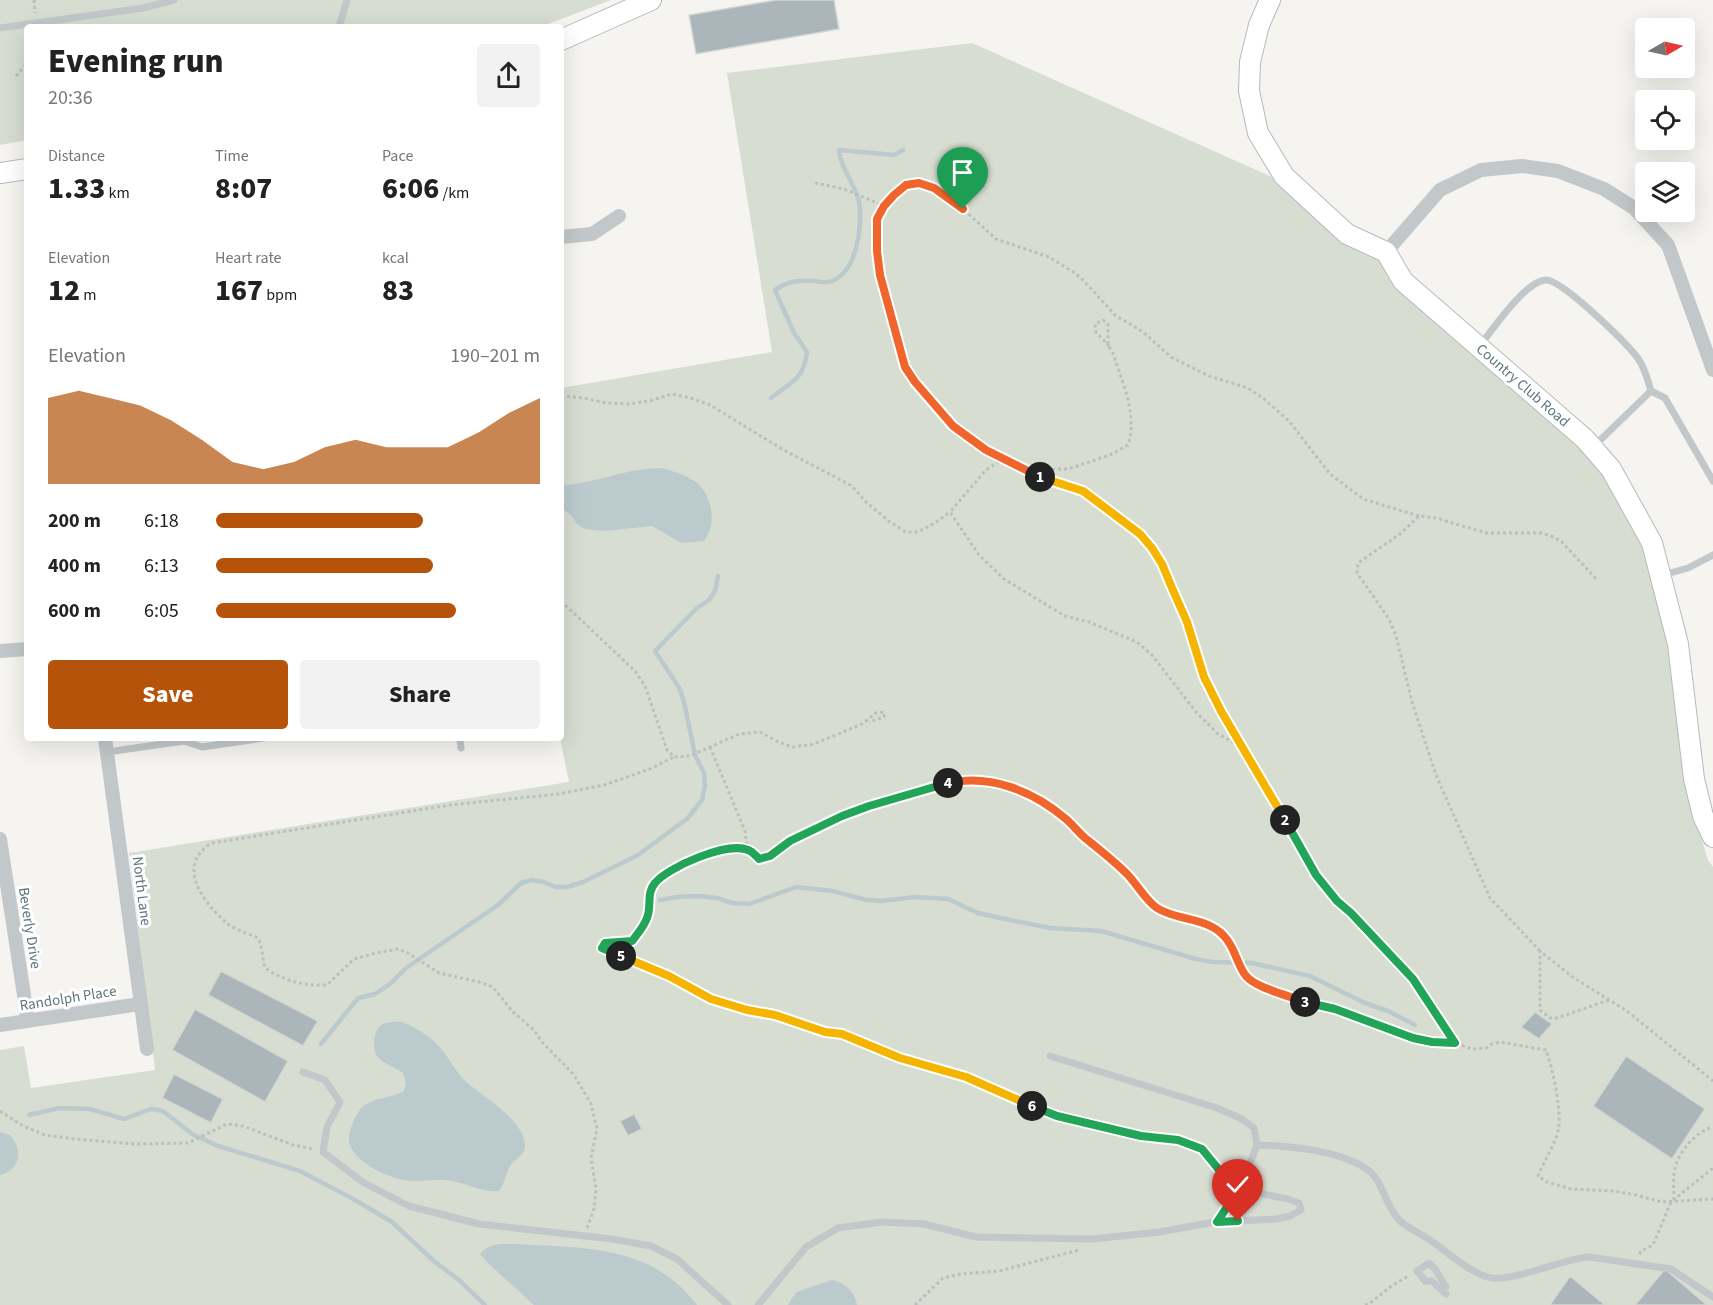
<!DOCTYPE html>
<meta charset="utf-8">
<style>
body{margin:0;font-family:"Source Sans 3",sans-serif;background:#f2f2f2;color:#222;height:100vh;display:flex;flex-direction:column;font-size:22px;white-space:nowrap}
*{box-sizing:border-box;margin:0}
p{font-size:20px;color:#767676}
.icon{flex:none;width:33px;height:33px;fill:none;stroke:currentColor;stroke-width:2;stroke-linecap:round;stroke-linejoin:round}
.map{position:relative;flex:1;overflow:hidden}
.details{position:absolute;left:24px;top:24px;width:540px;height:717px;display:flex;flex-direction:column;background:#fff;border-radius:6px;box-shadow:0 6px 24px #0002}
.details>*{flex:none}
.needle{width:39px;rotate:81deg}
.controls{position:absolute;left:1635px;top:18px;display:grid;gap:12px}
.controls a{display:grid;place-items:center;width:60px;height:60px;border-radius:6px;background:#fff;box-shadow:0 6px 24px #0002;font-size:30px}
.pin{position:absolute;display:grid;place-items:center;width:51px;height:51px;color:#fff;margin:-62px -26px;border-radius:50% 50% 50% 0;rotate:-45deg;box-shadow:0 0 6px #0007}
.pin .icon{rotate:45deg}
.km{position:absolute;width:30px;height:30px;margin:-15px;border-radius:50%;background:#222;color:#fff;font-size:16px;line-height:30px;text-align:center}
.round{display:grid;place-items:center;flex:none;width:63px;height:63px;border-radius:6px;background:#f2f2f2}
.summary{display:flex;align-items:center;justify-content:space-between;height:102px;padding:0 24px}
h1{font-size:33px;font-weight:800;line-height:45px}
.stats{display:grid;grid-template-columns:repeat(3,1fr);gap:9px;height:102px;padding:6px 24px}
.stats div{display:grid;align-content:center}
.stats b{font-size:30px;font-weight:800}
.stats small{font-size:16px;font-weight:400}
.stats p{font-size:16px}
.chart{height:168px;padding:12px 24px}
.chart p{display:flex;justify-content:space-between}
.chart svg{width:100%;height:108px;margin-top:6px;fill:#b45309;opacity:.7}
.primary-button{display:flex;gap:12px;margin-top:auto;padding:12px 24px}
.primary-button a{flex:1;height:69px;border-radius:6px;background:#b45309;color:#fff;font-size:24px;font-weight:800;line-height:69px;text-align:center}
.primary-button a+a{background:#f2f2f2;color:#222}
ul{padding:0 24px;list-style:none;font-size:20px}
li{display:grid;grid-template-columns:96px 72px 1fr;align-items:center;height:45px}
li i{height:15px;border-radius:8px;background:#b45309}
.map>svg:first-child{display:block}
.green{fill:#d7ddd1}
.water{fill:#bbcacd}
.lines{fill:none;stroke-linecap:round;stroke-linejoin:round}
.stream{stroke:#bbcacd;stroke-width:4.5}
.building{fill:#aab6b9;stroke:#d6d6d3;stroke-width:1.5}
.secondary-casing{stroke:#b4bbbe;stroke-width:22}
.path{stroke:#bbbfc0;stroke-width:3;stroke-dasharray:3 3;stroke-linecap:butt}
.lane{stroke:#c2c7ca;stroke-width:7}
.street{stroke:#c2c7ca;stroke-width:14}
.secondary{stroke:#fff;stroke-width:20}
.split-1-casing{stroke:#fff;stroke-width:12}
.split-2-casing{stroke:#fff;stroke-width:12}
.split-3-casing{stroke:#fff;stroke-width:12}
.split-4-casing{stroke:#fff;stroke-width:12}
.split-5-casing{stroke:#fff;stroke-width:12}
.split-6-casing{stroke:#fff;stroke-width:12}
.split-7-casing{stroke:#fff;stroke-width:12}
.split-1{stroke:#f0652b;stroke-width:8}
.split-2{stroke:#f5b400;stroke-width:8}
.split-3{stroke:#22a559;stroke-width:8}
.split-4{stroke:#f0652b;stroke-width:8}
.split-5{stroke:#22a559;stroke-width:8}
.split-6{stroke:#f5b400;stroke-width:8}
.split-7{stroke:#22a559;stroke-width:8}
.labels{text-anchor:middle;stroke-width:6;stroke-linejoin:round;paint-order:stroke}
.street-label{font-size:15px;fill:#5d767f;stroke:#fff}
</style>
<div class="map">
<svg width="1713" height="1305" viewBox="0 0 1713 1305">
<rect width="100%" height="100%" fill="#f5f4f0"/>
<path class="green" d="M0,0h611l-71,27h-513v113l-27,5z
M972,43l307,137 103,77 198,186 26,30 40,72 26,100 12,137 24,78 5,7v438h-1713v-255l24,-4 7,42 124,-18 -26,-217 440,-71 -9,-44 1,-350 211,-36 -45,-279z"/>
<path class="water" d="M661,468c12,3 26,7 36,15 16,14 20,41 7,58l-23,2 -29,-17 -48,5 -19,-2 -7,-4 -7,-10 -10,-7v-22c34,-3 66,-18 100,-18z
M401,1022c20,7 38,20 49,39 5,6 8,13 13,18 17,16 61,40 62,66 0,11 -10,13 -15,21 -5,9 -5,17 -11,25 -18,2 -35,-10 -54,-11 -13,-1 -29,3 -41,0 -18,-3 -50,-18 -55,-38 -1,-8 2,-15 5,-22 3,-5 6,-12 11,-15 11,-8 27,-7 39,-14l2,-8 -3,-10c-7,-5 -16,-8 -22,-13 -6,-4 -7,-11 -7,-17 1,-18 10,-22 27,-21z
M0,1132l10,3c13,14 11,35 -10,40z
M514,1244c70,4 136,0 183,61h-163l-45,-41 -9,-10c9,-11 21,-10 34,-10z
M832,1280c13,3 23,11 25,25h-69l8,-13z"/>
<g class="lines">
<path class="stream" d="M771,398c21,-17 32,-17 36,-46l-13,-19 -19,-43c12,-9 24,-10 39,-9 4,0 10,2 14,1 29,-6 35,-56 31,-80 -4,-19 -19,-34 -20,-52l55,5 9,-5
M660,900l17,-3 21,-1 19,2 15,5 17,1 47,-17 37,4 33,9 16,1 33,-4 33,2 30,14 22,5 50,10 51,3 95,28 16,3 40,1 58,13 55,27 23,8 27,14
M321,1044l37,-46 17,-4 15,-10 16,-16 92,-63 23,-22 11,-3 12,2 12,5h11l16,-5 55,-27 50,-37 14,-18 3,-14 -1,-13 -9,-18 -10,-49 -5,-17 -25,-38 42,-43 12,-8 6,-9 3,-15
M29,1115l30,-7 31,1 34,10 27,-10 12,2 29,23 26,12 82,25 55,29 37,22 43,40 24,18 26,25"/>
</g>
<path class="building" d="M776,0h58l5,29 -143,25 -7,-39z
M221,971l97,50 -15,25 -95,-51z
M195,1009l93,52 -23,41 -93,-52z
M1535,1012l17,12 -13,15 -18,-12z
M1626,1056l79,53 -33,50 -79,-53z
M174,1074l49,25 -12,24 -49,-25z
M634,1114l8,15 -14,7 -8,-15z
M1665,1269l42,36h-72z
M1570,1276l35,29h-55z"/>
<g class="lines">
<g class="secondary-casing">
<path id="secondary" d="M1270,0l-11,25 -9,37 -1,29 9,42 26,43 63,58 39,18 17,29 182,158 26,30 41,74 26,101 16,135 9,37 10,21
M561,40l90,-40
M0,173l27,-4"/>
</g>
<path class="path" d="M34,0l1,13
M16,76l11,-13
M815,183l29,6 38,16
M561,396l23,2 22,5 24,1 23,-4 19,-6 19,4 19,7 72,44 70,37 15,17 23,19 16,10h12l17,-9 15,-11
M1004,458l-18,12 -36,42 29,43 25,24 61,37 24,6 48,20 15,13 44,57 22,22 20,11
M1028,470l40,-1 42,-14 18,-10c10,-30 -6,-63 -15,-92l-5,-8v-21l-5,-4 -8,4 1,8 14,15
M1419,516l-56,-17 -33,-25 -41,-53 -25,-22 -16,-11 -39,-12 -38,-19 -29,-26 -26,-15 -33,-36 -8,-7 -26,-16 -53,-18 -33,-30 -29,-21 -15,-5 -13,2 -22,20 -7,14v32l3,24 25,92 10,15 38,44 33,24 60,30 37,11 57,43 12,14 10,16 10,24 15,35 17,54 17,34 95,164 21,26 14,12 27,31 35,35 41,63
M561,601l74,70 10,15 22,64 7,7 16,-1 49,-22 21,-2 18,10 15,5 21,-3 48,-20 14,-11 8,-1v5l-15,5
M710,747l35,84 2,16
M1540,951l-50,-53 -54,-123 -24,-73 -16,-66 -7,-17 -32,-46 1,-10 42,-29 19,-18 17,2 50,15h56l9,3 10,5 37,40
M1609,1000l-52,18h-7l-10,-8v-59l34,27 53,33 86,70
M0,1111l23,15 22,9 29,4 61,5 53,-1 39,-19 16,2 50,19 20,4
M1228,1180l-26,-31 -24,-9 -37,-4 -84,-20 -91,-39 -66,-19 -58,-24 -17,-2 -50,-17 -28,-5 -36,-11 -42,-23 -67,-28 3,-5 26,-2c8,-9 17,-19 18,-32 1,-9 -1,-18 6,-26 13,-16 73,-42 93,-33 4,1 8,6 11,9l11,-3 20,-15 52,-25 92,-30 41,-7 28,5 24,10 39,25 17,18 49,43 24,28 12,5 24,6 32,16 23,42 12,7 51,19 25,6 78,29 19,4h21l19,7 14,-1 6,-4 8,-2 46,8c7,20 14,53 13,74 -1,17 -15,36 -21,52l9,6 24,7 43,2 22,4 26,7 51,-3
M1674,1200c0,-13 -2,-26 3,-38 6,-15 21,-31 36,-35
M587,1228l7,-19 2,-20 -5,-31 6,-29 -6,-25 -17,-29 -32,-33 -8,-12 -21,-18 -20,-25 -14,-5 -40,-9 -31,-20 -10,-4 -26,5 -18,5 -27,26c-24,1 -42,-4 -62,-17 -3,-10 -2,-20 -7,-30 -9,-4 -22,-8 -30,-14 -24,-20 -54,-59 -16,-81l238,-38 109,-11 45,-9 46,-16 24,-12
M1639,1254l4,-4 10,-5 18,-43 42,-34
M915,1305l28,-27 18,-4 38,-3 80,-21
M1365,1305l4,-1 21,-17 18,-11"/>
<path class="lane" d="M339,27l8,-27
M0,28l143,-20 31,-8
M1481,344c13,-16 44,-62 64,-64 16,-2 80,62 92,77 7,9 11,23 14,34l-57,55
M1651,391l14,7 48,83
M1663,575l25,-7 25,-13
M183,738l1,3 18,6 62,-9
M460,738l1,10
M107,752l77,-11
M1050,1056l167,52 25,11 12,9 3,17 -7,19 -33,58
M303,1072l22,8 15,22 -13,25 -4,25 41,31 45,23 70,18 133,15 39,7 26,13 51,46
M1257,1145c33,1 83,5 111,25 15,11 17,36 31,50 8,8 21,13 31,20 18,12 36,30 57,37 22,7 77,-19 102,-20l82,12 42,28
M1446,1287l-11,-18 -6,-6 -12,8 8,10h7l14,13
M758,1305l48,-58 32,-19 44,-6 42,2 52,13 116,2 68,-7 54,-10 62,-3 14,-3 11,-6 -2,-7 -11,-4 -54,-11"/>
<path class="street" d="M561,237l31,-3 27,-18
M1386,252l54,-62 41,-20 41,-4 36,5 46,18 30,19 34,37 45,125
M0,651l27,-2
M105,738l42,311
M0,839l28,182
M0,1025l140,-21"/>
<use href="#secondary" class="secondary"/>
</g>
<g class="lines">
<g class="split-1-casing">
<path id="split-1" d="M963,209l-29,-21 -15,-5 -13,2 -12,10 -10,11 -7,13v32l3,24 25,92 10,15 38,44 33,24 54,27"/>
</g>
<g class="split-2-casing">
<path id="split-2" d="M1040,477l43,14 57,43 12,14 10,16 10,24 15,34 17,55 17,34 64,109"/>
</g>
<g class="split-3-casing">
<path id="split-3" d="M1285,820l31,55 21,26 14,12 62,66 42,64 -23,-1 -19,-4 -78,-29 -30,-7"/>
</g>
<g class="split-4-casing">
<path id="split-4" d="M948,783c43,-9 85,8 118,36 7,6 12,13 19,19 15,12 29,23 42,36 10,10 19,27 30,34 20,13 50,9 67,28 11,11 13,29 22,40 10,12 44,20 59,26"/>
</g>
<g class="split-5-casing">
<path id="split-5" d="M621,956l-19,-8 3,-5 27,-2c7,-9 16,-19 17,-32 1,-9 -1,-18 6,-26 13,-16 73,-42 93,-33 4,1 8,6 11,9l11,-3 20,-15 52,-25 27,-10 79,-23"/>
</g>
<g class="split-6-casing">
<path id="split-6" d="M621,956l48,20 42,23 36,11 28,5 50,17 17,2 58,24 66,19 66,29"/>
</g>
<g class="split-7-casing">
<path id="split-7" d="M1032,1106l25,10 84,20 37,4 24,9 32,39 -7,19 -10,15 21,-1"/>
</g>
<use href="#split-1" class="split-1"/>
<use href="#split-2" class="split-2"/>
<use href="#split-3" class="split-3"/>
<use href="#split-4" class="split-4"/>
<use href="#split-5" class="split-5"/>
<use href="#split-6" class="split-6"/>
<use href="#split-7" class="split-7"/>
</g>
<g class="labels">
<g class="street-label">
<text transform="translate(1523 385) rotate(41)" y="5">Country Club Road</text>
<text transform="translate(142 891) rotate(83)" y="5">North Lane</text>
<text transform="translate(30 928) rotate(81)" y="5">Beverly Drive</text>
<text transform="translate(68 998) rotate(-9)" y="5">Randolph Place</text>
</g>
</g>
</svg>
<div class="controls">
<a><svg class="needle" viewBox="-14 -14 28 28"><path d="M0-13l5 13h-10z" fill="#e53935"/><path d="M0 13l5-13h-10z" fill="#767676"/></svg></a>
<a><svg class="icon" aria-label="locate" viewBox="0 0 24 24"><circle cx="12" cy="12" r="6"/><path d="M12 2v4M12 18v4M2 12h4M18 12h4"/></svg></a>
<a><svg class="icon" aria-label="layers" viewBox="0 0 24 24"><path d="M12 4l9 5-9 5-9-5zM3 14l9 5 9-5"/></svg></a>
</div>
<div class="pin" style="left:963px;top:209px;background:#1e9e55"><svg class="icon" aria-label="arrive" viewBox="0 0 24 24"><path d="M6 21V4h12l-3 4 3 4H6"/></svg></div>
<div class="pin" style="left:1238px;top:1221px;background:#d93025"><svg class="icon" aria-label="check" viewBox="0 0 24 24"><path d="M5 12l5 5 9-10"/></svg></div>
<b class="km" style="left:1040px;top:477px">1</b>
<b class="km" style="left:1285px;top:820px">2</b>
<b class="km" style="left:1305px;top:1002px">3</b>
<b class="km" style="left:948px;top:783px">4</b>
<b class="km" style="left:621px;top:956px">5</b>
<b class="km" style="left:1032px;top:1106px">6</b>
<section class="details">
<div class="summary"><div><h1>Evening run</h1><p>20:36</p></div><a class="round"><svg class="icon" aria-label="share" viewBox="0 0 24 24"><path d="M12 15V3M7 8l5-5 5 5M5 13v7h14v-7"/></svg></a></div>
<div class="stats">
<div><p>Distance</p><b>1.33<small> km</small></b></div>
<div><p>Time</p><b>8:07</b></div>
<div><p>Pace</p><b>6:06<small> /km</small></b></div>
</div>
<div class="stats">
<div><p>Elevation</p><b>12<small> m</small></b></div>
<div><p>Heart rate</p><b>167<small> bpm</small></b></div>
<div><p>kcal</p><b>83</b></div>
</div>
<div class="chart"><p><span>Elevation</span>190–201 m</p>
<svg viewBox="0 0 160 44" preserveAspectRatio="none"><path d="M0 44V9L10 6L20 9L30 12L40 18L50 26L60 35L70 38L80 35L90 29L100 26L110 29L120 29L130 29L140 23L150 15L160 9V44z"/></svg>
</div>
<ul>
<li><b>200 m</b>6:18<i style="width:64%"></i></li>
<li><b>400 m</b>6:13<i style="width:67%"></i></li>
<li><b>600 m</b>6:05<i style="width:74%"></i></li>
</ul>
<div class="primary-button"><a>Save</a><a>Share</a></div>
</section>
</div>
